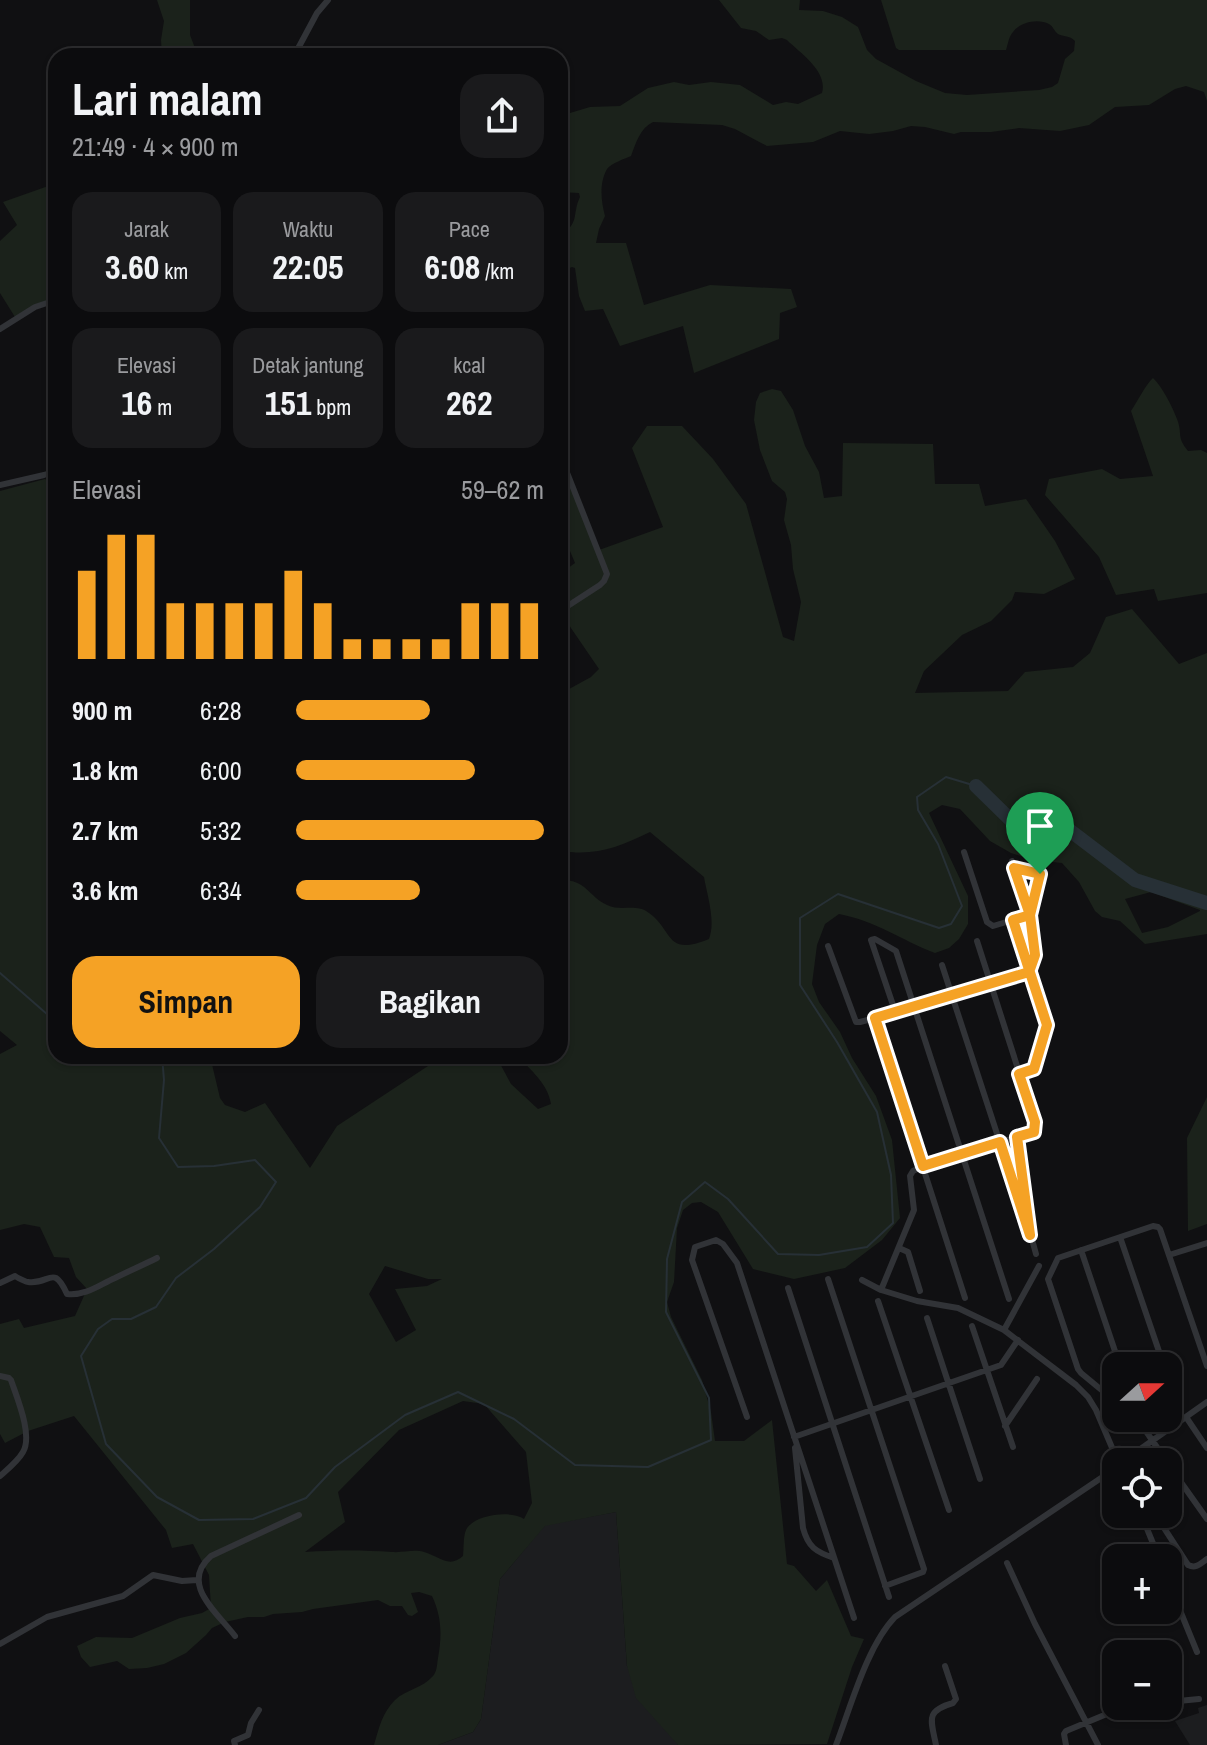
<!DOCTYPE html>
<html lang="id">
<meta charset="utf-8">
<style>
body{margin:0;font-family:"Archivo Narrow",sans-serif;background:#1a1a1c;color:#f1f3f6;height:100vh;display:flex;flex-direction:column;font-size:30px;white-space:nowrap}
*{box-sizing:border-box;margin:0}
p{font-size:26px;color:#9a9b9e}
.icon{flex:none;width:44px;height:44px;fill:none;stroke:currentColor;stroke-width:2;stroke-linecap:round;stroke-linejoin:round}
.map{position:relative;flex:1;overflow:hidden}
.panel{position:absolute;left:48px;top:48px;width:520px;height:1016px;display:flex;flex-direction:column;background:#0c0c0e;border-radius:24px;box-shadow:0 2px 6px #0004,0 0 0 2px #2c2c2e}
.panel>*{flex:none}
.needle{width:52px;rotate:69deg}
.buttons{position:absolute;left:1102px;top:1352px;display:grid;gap:16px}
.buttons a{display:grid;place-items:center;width:80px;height:80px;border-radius:16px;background:#0c0c0e;box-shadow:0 2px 6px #0004,0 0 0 2px #2c2c2e;font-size:40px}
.pin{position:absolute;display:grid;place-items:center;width:68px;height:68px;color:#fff;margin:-82px -34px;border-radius:50% 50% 50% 0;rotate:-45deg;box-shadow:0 0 8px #0007}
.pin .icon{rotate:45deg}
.round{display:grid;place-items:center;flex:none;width:84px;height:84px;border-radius:24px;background:#1a1a1c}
.summary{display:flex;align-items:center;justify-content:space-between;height:136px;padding:0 24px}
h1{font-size:44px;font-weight:700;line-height:60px}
.metrics{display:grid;grid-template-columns:repeat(3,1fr);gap:12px;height:136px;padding:8px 24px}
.metrics div{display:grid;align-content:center;border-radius:20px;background:#1a1a1c;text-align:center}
.metrics b{font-size:34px;font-weight:700}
.metrics small{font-size:22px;font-weight:400}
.metrics p{font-size:22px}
.chart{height:224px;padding:16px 24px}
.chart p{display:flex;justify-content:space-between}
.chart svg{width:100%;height:144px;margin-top:8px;stroke:#f5a225;stroke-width:6}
.button{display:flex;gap:16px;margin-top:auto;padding:16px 24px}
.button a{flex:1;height:92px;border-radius:24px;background:#f5a225;color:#111;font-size:32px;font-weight:700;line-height:92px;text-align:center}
.button a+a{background:#1a1a1c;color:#f1f3f6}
ul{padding:0 24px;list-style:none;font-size:26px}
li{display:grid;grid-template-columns:128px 96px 1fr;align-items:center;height:60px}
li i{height:20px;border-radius:10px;background:#f5a225}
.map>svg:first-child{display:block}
.built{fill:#1c1d1f}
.green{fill:#1b221b;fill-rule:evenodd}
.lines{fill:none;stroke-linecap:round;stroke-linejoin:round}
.stream{stroke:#273036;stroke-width:2}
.river{stroke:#273036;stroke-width:14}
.minor{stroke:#313337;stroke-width:6}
.route-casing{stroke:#fff;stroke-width:16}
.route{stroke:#f5a225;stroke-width:10}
</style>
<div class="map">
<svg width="1207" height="1745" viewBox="0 0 1207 1745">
<rect width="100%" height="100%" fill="#101012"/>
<path class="built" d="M616,1512l11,154 51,79h-240l35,-13 8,-13 19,-140 45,-54z
M1207,1705v40h-17l-15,-24 24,-8 -1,-5z"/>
<path class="green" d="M157,0h33v35l8,21h-36l-1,-16 3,-19z
M719,0h81l-1,10 24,1 19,6 16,10 9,23 9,9 40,22 29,12 22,2 72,-5 13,-3 6,-4 7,-24 9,-8 1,-10c-6,-6 -11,-4 -17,-7 -4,-3 -5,-8 -9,-10 -11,-6 -29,-2 -36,8 -4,4 -5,12 -7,18h-107l-3,-2 -15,-48h326v101l-3,-9 -18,-6 -11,3 -26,16 -34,2 -26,18 -29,6 -41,-3 -28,4h-30l-7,2 -29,-7 -14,-1 -18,5 -24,3 -29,-3 -27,11 -46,4 -32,-17 -13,-4 -69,-3c-13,6 -17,21 -22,34 -7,3 -19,7 -24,13 -8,14 -6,32 -2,47l-6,13 -3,14h30l18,62 66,-20 81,4 6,18 -17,6 -1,26 -85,34 -11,-47 -63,20 -17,-37 -18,2 -6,-15 -4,-28 -3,-1 -12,5v-38c20,-9 12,-21 20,-37l-1,-4 -19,-1v-76l30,-9 30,-1 28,-18 26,-6 15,3 22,-3 29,3 33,20 13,-3 12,2 24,-11c6,-22 -21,-39 -35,-53l-5,-2 -13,2 -13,-9 -15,-3z
M54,184l2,2v111l-41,20 -15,-24v-52l17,-16 -14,-23z
M1153,378c10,10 19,28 24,41 6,16 -1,17 11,32l13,-1 6,3v140l-49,8 -4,-12 -38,6 -17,-38 -54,-62 4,-16 53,-10 18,10 33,-3 -22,-65c6,-9 15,-27 22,-33z
M772,389l9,2 12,19 12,36 14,26 5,26 18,-2 1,-53 90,1 2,40h44l6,22 41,-7 29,42 20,38 -31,15 -29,-2 -3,8 -21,21 -29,14 -38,36 -9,22 93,-2 17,-19 48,-5 17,-14 16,-36 26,-8 47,55 28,-11v281l-62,10 -25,-23 -18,-4 -7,-6 -16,-29 -17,-19 -29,-3 -22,-7 -21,-12 -30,-32 -18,-4 -13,8 39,83v28l-9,15 -10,9 -14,5c-34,-13 -59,-32 -96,-39l-14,10 -8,21 -5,39 7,18 21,30 12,26 24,38 16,44 8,78 -18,22 -37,28 -51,11 -41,-10 -35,-57 -17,-10 -9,1 -9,7 -6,18 -3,54 -7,20 4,15 31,63 9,32 4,29h29l28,-21 15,144 7,2 22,25 11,-11 24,56 13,3 -12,28 -25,77 -149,1 -42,-47 -9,-32 -11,-154 -71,14 -45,53 -19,140 -8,13 -35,13h-64c5,-17 8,-32 21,-45 10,-10 28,-12 38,-24 4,-4 4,-12 5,-18 4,-22 4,-41 -6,-62l-13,-4 -8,1 7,19 -6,4 -4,-1 -6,-9h-12l-12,-6 -65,9 -11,3 -29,2 -9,3h-16l-23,5 -13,6 -6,7 -20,18 -22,11 -17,4 -18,1 -12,-8 -27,6 -9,-10 -4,-11 19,-9 36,1 48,-20 22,-5 9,-5 -2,-33 -16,-31 -21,4 -6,-18 -92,-114 -46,15 -23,12 -5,-9v-110l19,-5 5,9 51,-12 12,-27 -11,-12 -7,-19 -15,-1 -14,-30 -16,-3 -24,6v-176l17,-9 -17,-14v-540l45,-12 11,7v570h154l10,42 5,7 20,7 20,-9 45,65 27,-42 91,-60 -7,-10h75l15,28 27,25 13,-5c-3,-20 -20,-34 -34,-48h43v-176c26,-1 28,16 47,25 14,7 30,-2 42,8 25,18 16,44 60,26 7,-18 -2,-44 -5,-62l-54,-45c-33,16 -53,24 -90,19v-157l31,-17 8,-8 -39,-57v-38l15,-11 -15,-36v-61l39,84 64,-23 -31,-79 15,-22h35l31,33 33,45 37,133 11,4 7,-39 -8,-33 -2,-24 -7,-25 3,-21 -2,-7 -13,-11 -12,-31 -6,-30 2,-18 4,-9zM1151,892l49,18v1l-32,16 -26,6 -17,-34zM385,1266l43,13h14l-15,7 -32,3 21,41 -20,12 -27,-48zM463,1401l21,3 42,48 6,51 -8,16c-12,-9 -50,-5 -58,11 -3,7 -2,18 -3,26 -14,13 -24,0 -39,-4 -11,-3 -21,1 -32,0 -29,-2 -57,-2 -87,0l40,-30 -7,-30 61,-62z
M1207,1097v127l-19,7 -1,-93z"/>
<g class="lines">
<path class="stream" d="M0,973l56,49
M162,1056l2,24 -5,58 19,29 36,-1 41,-6 21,22 -16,25 -46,42 -38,29 -20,29 -25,12h-19l-14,10 -17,27 25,88 51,53 42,23 54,-1 53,-21 29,-31 70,-52 53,-23 56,27 61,46 73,2 63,-27 -2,-42 -43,-86 1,-53 15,-57 23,-20 23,17 50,55 41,1 48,-8 26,-24 -2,-48 -14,-63 -40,-70 -37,-57v-67l38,-24 101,34 12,-4 11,-18 -24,-62 -20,-34 -1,-13 29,-20 30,9"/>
<path class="river" d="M976,786l42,41 50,2 67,51 72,23"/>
<path class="minor" d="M294,56l23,-43 11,-13
M0,329l35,-22 21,-7
M560,464l6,6 41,104 -3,7 -4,4 -40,26
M0,485l44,-10 6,-2 6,-8
M964,852l23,70 6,4 20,-6
M1012,861l18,54 5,40 -6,17 18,53 -13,44 -15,5
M828,946l28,76h4l15,-4
M942,965l88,270
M895,1011l-24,-71 4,-1 21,12 113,348
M1017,1137l11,80
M1030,1232l6,22
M1120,1237l44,129
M899,1248l9,4 12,39
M1081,1250l39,116
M1169,1255l38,-12
M828,1279l96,290 -1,3 -38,14
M862,1280l19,10 36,11 41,7 46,22 72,55 12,12 8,13 17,40
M0,1283l15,-7c1,1 11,6 13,6 22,3 25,-19 39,12 19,2 32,-9 48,-16 14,-7 28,-13 42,-20
M788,1288l101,309
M881,1290l33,-80 -4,-34 3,-5 10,-5 111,-34 1,-10 -58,-181
M965,1298l-90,-280 154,-46 -16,-52 17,-5 10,-41 -26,-6
M878,1301l71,209
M927,1318l53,161
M972,1326l41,121
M1004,1330l35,-64
M0,1376l9,2 2,2c6,18 22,55 12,72 -5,9 -15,17 -23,24
M1168,1379l14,41
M1116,1402l-35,-29 -3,-4 -30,-90 10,-21 95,-32 5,1 2,2 47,137
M747,1417l-55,-157 3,-13 21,-7 7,4 14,19 117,355
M1186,1417l21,31
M1137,1418l30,44
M1005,1426l32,-47
M794,1437l207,-72 17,-25
M795,1448l8,80c5,19 13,24 31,30
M1132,1455l75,-53
M1168,1464l39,55
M1116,1480c-31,-16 7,-50 19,-18
M1141,1514l18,44
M1155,1514l33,51c8,4 12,-1 19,-6
M1007,1563l28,61 63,121
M1168,1581l29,71
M235,1636c-18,-24 -56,-52 -24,-80l88,-41
M0,1644l47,-27 76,-21 30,-21 29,6 15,-1
M1168,1702l31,-3
M235,1745l-1,-4 14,-6 3,-12 8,-13
M836,1745c15,-39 31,-99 59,-128l212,-143
M936,1745c-5,-25 -11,-34 17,-42l3,-4 -11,-33
M1066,1745l-2,-11 2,-3 60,-25"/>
</g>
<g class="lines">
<g class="route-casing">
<path id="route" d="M1040,874l-10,41 5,40 -6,17 -154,46 48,148 77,-24 30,93 -13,-98 17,-5 1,-10 -16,-48 15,-5 13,-44 -34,-105 17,-5 -16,-47 26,6"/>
</g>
<use href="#route" class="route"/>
</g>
</svg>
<div class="buttons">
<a><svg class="needle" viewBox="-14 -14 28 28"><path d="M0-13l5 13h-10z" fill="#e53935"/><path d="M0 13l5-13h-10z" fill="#9a9b9e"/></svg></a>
<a><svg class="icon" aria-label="locate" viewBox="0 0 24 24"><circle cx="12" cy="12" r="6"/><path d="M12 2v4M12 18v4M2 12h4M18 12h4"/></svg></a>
<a>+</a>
<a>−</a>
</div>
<div class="pin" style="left:1040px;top:874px;background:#1e9e55"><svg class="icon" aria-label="arrive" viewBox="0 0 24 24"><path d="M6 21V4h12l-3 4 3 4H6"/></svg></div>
<section class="panel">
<div class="summary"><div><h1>Lari malam</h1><p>21:49 · 4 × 900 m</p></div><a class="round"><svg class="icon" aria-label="share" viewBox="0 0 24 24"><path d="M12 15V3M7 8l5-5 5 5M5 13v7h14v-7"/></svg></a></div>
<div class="metrics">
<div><p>Jarak</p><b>3.60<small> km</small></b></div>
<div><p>Waktu</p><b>22:05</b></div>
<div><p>Pace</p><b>6:08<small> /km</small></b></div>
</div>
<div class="metrics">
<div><p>Elevasi</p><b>16<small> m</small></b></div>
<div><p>Detak jantung</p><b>151<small> bpm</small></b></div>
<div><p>kcal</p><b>262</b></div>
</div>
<div class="chart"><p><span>Elevasi</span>59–62 m</p>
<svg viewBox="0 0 160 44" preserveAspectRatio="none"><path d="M5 44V17M15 44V6M25 44V6M35 44V27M45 44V27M55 44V27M65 44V27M75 44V17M85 44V27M95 44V38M105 44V38M115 44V38M125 44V38M135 44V27M145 44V27M155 44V27"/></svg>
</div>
<ul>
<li><b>900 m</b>6:28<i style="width:54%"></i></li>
<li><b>1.8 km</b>6:00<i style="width:72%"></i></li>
<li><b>2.7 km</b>5:32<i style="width:100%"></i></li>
<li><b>3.6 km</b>6:34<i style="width:50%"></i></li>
</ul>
<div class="button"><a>Simpan</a><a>Bagikan</a></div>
</section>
</div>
